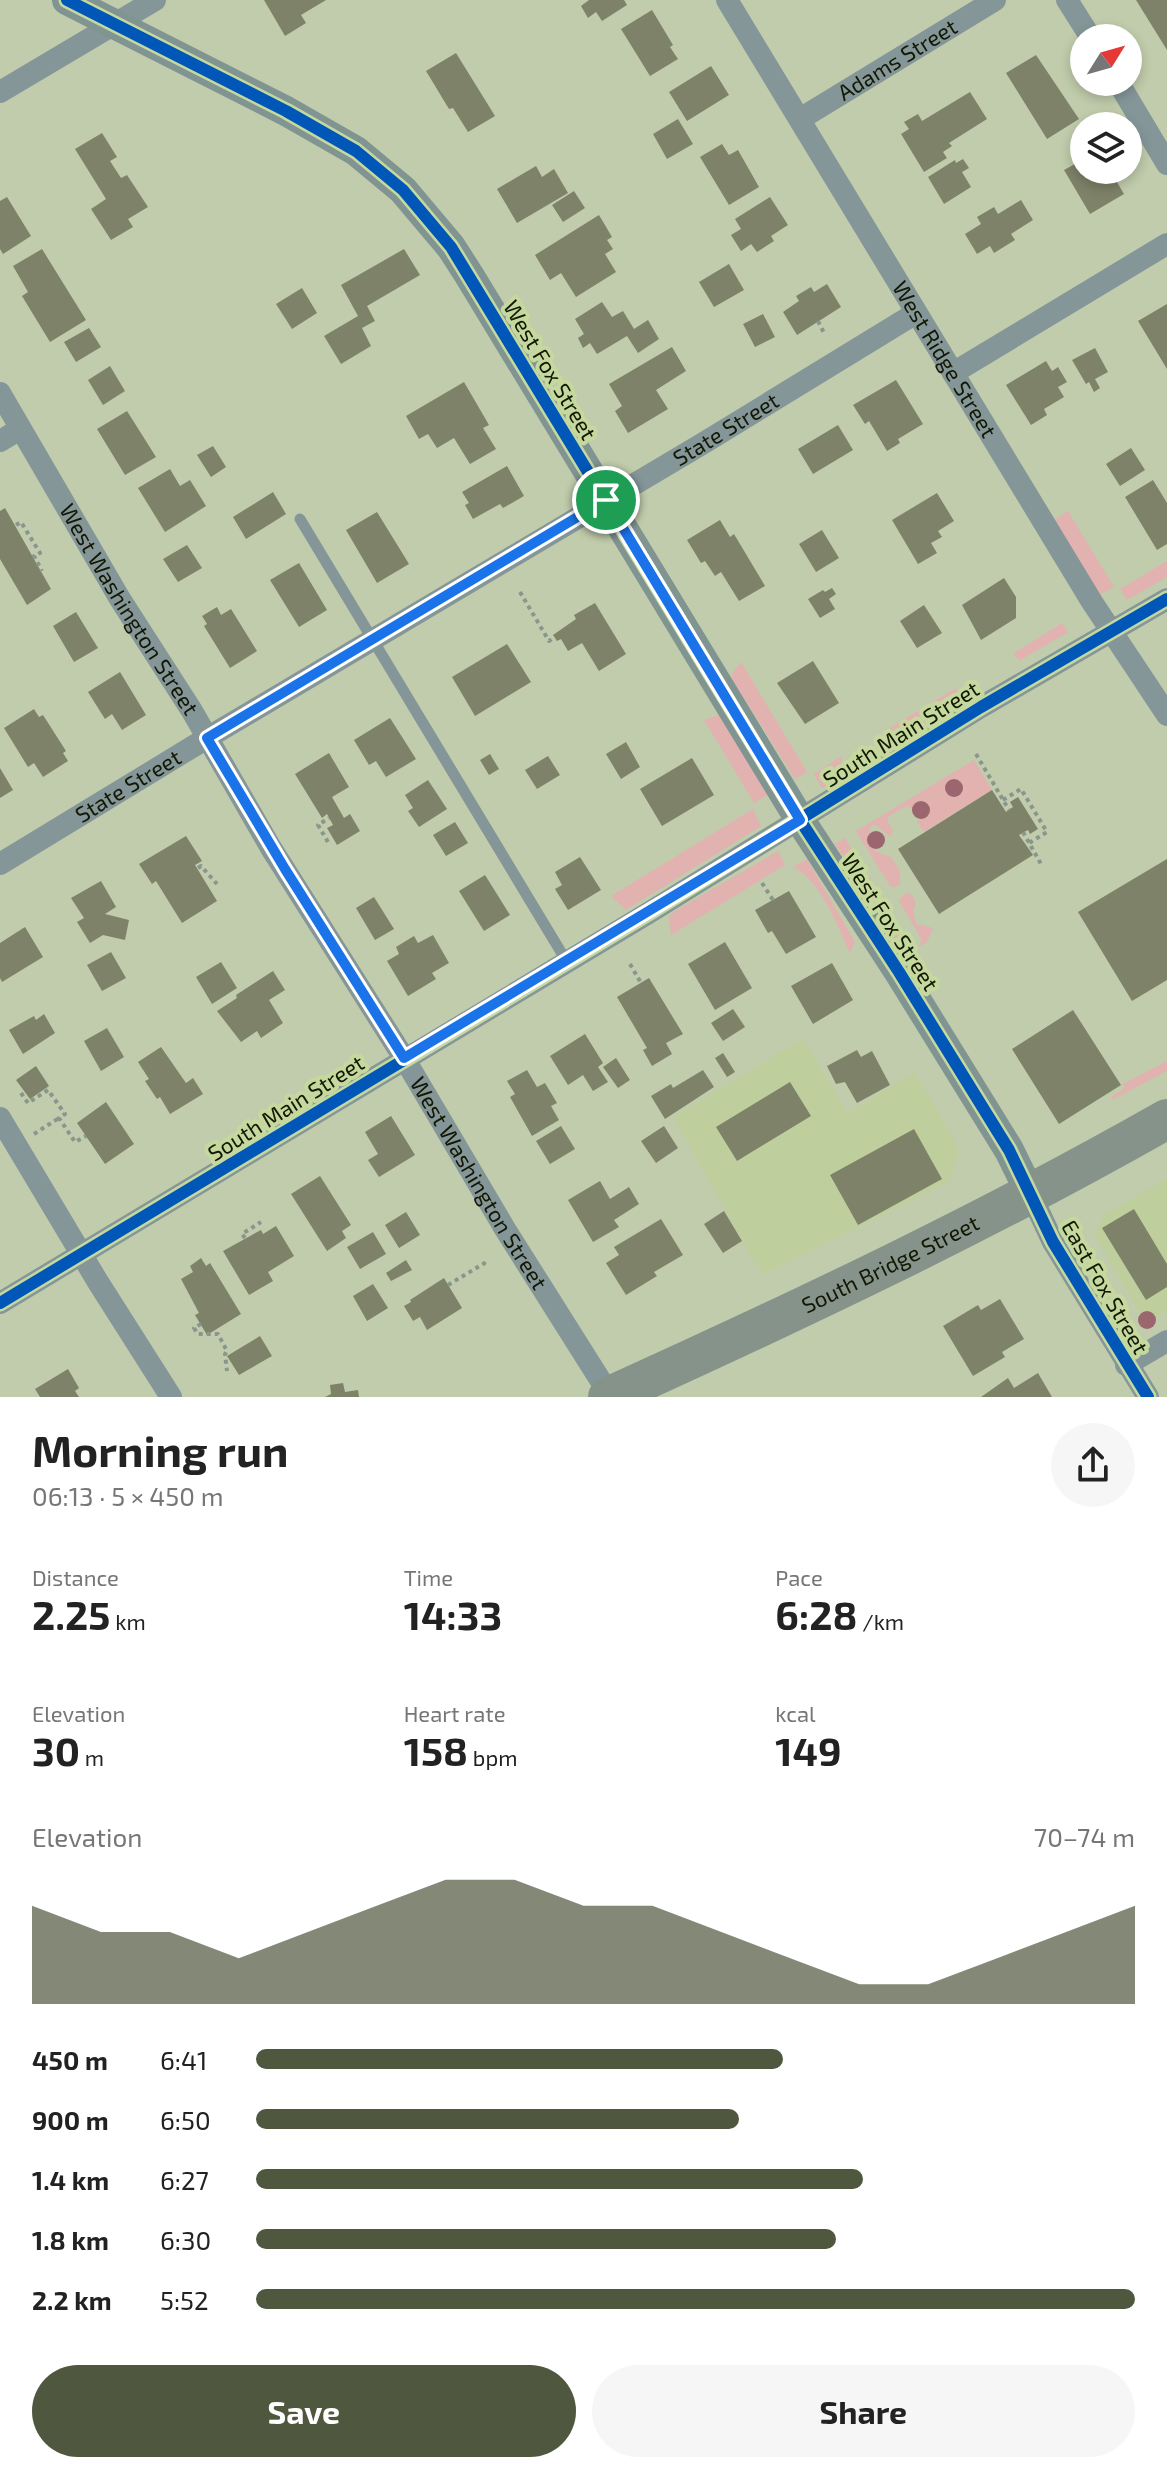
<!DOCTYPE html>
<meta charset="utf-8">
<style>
body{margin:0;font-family:"Exo 2",sans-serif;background:#f6f6f6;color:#222;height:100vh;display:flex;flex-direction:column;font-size:30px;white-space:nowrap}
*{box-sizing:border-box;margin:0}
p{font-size:26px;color:#767676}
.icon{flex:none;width:44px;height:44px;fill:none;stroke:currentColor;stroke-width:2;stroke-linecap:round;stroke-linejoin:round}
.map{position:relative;height:1397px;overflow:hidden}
.sheet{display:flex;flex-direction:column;background:#fff;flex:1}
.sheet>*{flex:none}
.needle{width:52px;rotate:53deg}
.fabs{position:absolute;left:1070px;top:24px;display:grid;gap:16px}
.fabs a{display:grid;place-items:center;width:72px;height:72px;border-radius:50%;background:#fff;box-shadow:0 4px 12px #0003;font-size:40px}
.pin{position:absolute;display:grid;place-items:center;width:68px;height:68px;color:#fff;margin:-34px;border:4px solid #fff;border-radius:50%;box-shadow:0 2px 8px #0007}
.round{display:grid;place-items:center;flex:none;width:84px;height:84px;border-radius:42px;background:#f6f6f6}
.headline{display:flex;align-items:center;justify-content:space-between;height:136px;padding:0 32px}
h1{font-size:44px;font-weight:700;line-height:60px}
.stats{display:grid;grid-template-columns:repeat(3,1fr);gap:12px;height:136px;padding:8px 32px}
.stats div{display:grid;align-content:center}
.stats b{font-size:40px;font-weight:700}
.stats small{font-size:22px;font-weight:400}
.stats p{font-size:22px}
.chart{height:224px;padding:16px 32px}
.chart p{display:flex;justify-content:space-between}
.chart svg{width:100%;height:144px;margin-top:8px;fill:#4f573e;opacity:.7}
.cta{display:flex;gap:16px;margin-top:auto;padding:16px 32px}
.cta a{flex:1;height:92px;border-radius:48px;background:#4f573e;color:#fff;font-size:32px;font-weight:700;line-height:92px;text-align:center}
.cta a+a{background:#f6f6f6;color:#222}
ul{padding:0 32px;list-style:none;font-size:26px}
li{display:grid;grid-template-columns:128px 96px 1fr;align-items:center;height:60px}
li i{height:20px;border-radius:10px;background:#4f573e}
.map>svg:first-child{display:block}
.built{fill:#becf9d}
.green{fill:#e1b2b0}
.building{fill:#7e8268}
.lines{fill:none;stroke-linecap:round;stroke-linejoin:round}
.path{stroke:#8a968d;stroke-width:4;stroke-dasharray:4 4;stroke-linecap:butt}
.lane{stroke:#859699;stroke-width:11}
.street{stroke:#859699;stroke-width:22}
.secondary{stroke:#809492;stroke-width:30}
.highway{stroke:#86938b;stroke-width:40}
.cycleway-casing{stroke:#c5d99f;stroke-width:17}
.cycleway{stroke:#0057b8;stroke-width:12}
.tree{fill:#9b666e}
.route-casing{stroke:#fff;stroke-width:16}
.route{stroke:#1a73e8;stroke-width:10}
.labels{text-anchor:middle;stroke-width:8;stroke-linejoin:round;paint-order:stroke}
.street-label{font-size:22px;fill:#121803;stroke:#c5d99f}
</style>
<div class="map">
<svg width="1167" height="1397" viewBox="0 0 1167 1397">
<rect width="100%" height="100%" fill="#c1ccac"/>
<path class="built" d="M803,1039l45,74 66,-41 40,66 4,16 -8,27 -188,94 -89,-158z
M1167,1179v132l-21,12 -52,-89 11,-20z"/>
<path class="green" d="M1068,511l46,76 -15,8 -45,-75z
M1167,561v16l-40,23 -7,-11z
M1062,623l6,9 -49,29 -5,-8z
M741,662l66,110 -12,7 -63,-100v-5z
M956,688l9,18 -70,42 -12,-16z
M719,715l49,80 -14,8 -50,-83z
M842,756l-1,24 -19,8 -8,-14z
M974,760l18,30 -68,42 -7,-11 11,-6v-10l-5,-3 -11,7 -6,-3 -17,10 -2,4 6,11 -3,6 -14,-12 -5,1c-5,23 0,24 20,31l9,14v13l-5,3 -5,-1 -34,-55z
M753,809l8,17 -135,84 -15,-14z
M845,838l68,111 -13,-2 -65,-103z
M778,851l7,14 -114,70 -2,-19 6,-5z
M807,859l48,83 -5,11c-12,-26 -30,-74 -57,-86z
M909,893l3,2 4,9 -3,7 3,13 17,4 -6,14 -9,5 4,-7 -23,-39 4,-6z
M1167,1061v10l-55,29 -1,-3 15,-10 -5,-2z"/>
<path class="building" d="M264,0h62l-25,15 5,8 -21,13z
M589,0h35l3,5 -25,16 -6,-9 -8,6 -7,-12z
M1136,0h31v50z
M652,10l21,35 -3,2 8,12 -28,17 -29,-47z
M456,53l39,63 -27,16 -15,-24 -4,1 -23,-38z
M1036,55l43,64 -32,20 -41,-66z
M711,66l18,29 -42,26 -18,-29z
M970,92l17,27 -38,24 3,3 -9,6 4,6 -23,14 -23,-38 8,-5 -5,-7 14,-8 4,7z
M678,119l15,25 -26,15 -14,-25z
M102,133l15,24 -7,4 11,17 6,-3 21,32 -20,12 5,8 -22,13 -20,-31 15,-10 -31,-50z
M722,144l7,11 9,-5 21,37 -30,18 -29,-48z
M963,159l6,9 -7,4 9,15 -27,17 -16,-27 27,-17 1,3z
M1084,159v11h26l14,24 -34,20 -26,-44z
M536,166l6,11 12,-8 14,24 -51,30 -20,-34z
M574,191l11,17 -22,14 -11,-17z
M7,197l24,39 -28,18 -3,-5v-48z
M770,197l18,28 -17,11 3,5 -17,11 -6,-8 -10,7 -10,-16 10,-6 -6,-10z
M1021,200l12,20 -22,14 4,6 -21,13 -4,-7 -13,8 -12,-20 16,-10 -4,-7 17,-10 4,7z
M599,215l13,22 -5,3 6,9 -8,5 11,18 -40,25 -15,-24 -11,7 -15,-25z
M42,249l44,71 -36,22 -28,-46 6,-4 -15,-26z
M404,249l16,26 -53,31 8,15 -13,7 9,18 -30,18 -17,-28 34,-20 -17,-31z
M729,264l15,26 -30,17 -15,-25z
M827,284l14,23 -44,28 -14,-23 16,-11 -3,-5 15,-9 3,5z
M302,288l15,25 -25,16 -16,-25z
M602,302l10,15 11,-6 11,18 14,-9 11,19 -21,14 -11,-17 -30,18 -7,-11 -7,5 -5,-10 6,-4 -9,-15z
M1167,304v65l-29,-48z
M763,314l12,23 -20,10 -12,-23z
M89,328l12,19 -25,15 -12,-20z
M672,347l14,24 -30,19 12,19 -40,24 -13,-22 7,-5 -13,-22z
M1095,348l13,24 -13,7 5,9 -6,4 -5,-10 -3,2 -14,-24z
M1046,361l6,10 6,-4 9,15 -9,5 6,10 -20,12 3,6 -16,10 -25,-40z
M110,366l15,25 -22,14 -15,-25z
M896,380l27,44 -25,15 2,4 -13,8 -18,-30 -4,3 -12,-19z
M464,382l25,43 -6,3 13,21 -26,15 -16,-26 -17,10 -9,-14 -9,5 -13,-23z
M127,411l29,46 -31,18 -28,-46z
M838,425l15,25 -40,24 -15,-25z
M213,446l13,21 -15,10 -14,-22z
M1131,448l14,22 -25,16 -14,-22z
M507,466l17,30 -21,12 -3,-4 -27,15 -8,-14 4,-2 -7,-11z
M170,469l10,17 10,-6 16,26 -41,26 -27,-44z
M1153,480l14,23v41l-10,6 -32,-53z
M273,492l13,22 -40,25 -13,-22z
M937,493l17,28 -16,10 4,6 -11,6 6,10 -19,11 -26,-44z
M5,508l46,81 -24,16 -27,-46v-48z
M377,512l32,52 -32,19 -31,-53z
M720,520l10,17 4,-3 31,52 -26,15 -18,-29 -6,4 -10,-15 -4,2 -14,-23z
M822,530l17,28 -23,14 -17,-28z
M187,545l15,23 -24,14 -15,-23z
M299,563l28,47 -28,17 -29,-47z
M1004,578l12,19v21l-35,22 -19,-35z
M832,588l4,6 -7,5 6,10 -15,9 -12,-19 15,-9 2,2z
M595,603l31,51 -27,17 -17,-28 -14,8 -7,-12 -4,2 -4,-6 23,-16 -2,-4z
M924,605l18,28 -25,15 -17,-27z
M217,607l4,8 10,-6 26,42 -27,17 -26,-42 3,-2 -5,-8z
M76,612l22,36 -24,14 -21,-36z
M507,644l24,38 -56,34 -23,-39z
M813,661l26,42 -34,21 -28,-41z
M120,672l26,43 -24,15 -10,-16 -7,5 -17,-27z
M34,709l5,8 4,-2 23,36 -3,2 5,8 -25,16 -9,-14 -6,4 -24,-39z
M390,718l26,41 -30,18 -10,-16 -7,4 -15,-25z
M626,742l14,25 -19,12 -15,-25z
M329,753l20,34 -17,10 12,21 6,-4 10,17 -23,14 -10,-17 6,-3 -6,-11 -5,4 -27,-44z
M490,754l9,15 -10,6 -9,-15z
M548,756l12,19 -23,14 -12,-19z
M692,758l22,37 -52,31 -22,-37z
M0,768l13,22 -13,8z
M428,780l19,29 -28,18 -11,-16 5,-3 -8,-13z
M992,790l14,22 7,-5 -3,-5 8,-5 20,32 -8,5 -2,-4 -9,5 14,20 -94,59 -41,-65z
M455,822l13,21 -22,13 -13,-21z
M186,836l16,25 -7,4 22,36 -35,22 -26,-42 -4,3 -13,-20z
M580,857l21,33 -33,20 -13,-21 7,-4 -7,-13z
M1167,859v121l-35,21 -54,-89z
M485,875l25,40 -26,16 -25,-40z
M101,881l15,26 -11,7 24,6 -4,20 -22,-5 -13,8 -13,-21 7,-4 -13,-20z
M789,891l27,46 -30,17 -14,-23 -4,2 -13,-23z
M374,897l20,32 -19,11 -19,-32z
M25,927l18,30 -41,25 -2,-4v-35z
M433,935l16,28 -17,10 4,6 -28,17 -21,-35 12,-7 -3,-7 18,-11 4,7z
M725,942l27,46 -37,22 -27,-46z
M111,952l15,26 -24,13 -15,-26z
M221,962l16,26 -25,16 -16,-27z
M832,963l21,37 -40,24 -22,-38z
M273,971l12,19 -16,10 14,23 -22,15 -4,-7 -16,11 -24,-31 20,-13 -1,-3z
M649,978l34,56 -17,9 6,11 -20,12 -9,-16 4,-2 -30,-51z
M733,1009l12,18 -22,14 -12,-18z
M1073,1010l48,75 -62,39 -47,-75z
M44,1014l11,19 -32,21 -14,-24 25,-14 2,4z
M107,1028l17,29 -23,14 -17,-30z
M585,1034l18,29 -5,4 10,15 -15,9 -10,-16 -15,10 -18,-29z
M161,1047l25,36 7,-5 10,16 -33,20 -10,-17 -3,2 -12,-18 4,-2 -11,-17z
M857,1050l4,7 11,-6 18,34 -33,18 -12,-21 -9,2 -9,-18z
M723,1053l12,19 -8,5 -12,-19z
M616,1058l14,22 -12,8 -15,-21z
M36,1066l13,20 -19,13 -14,-19z
M527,1070l10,17 8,-4 12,20 -6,3 8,14 -27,16 -22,-39 5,-3 -8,-13z
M703,1070l11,17 -49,32 -14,-23 20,-12 2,4z
M790,1082l21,34 -74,45 -21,-34z
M106,1102l28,42 -29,20 -28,-41z
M391,1116l24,39 -36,22 -11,-17 10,-6 -13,-22z
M561,1126l14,23 -25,15 -14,-23z
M664,1126l14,22 -22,15 -15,-22z
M914,1129l28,50 -84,46 -28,-50z
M320,1176l31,49 -9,6 4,7 -19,13 -36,-57z
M600,1181l10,18 19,-12 10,17 -25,16 5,7 -26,15 -25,-42z
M1134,1209l33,55v23l-21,13 -44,-72z
M724,1211l18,30 -19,12 -19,-29z
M406,1212l14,23 -21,13 -14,-23z
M661,1219l22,36 -29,17 3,4 -31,19 -20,-32 13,-8 -5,-8z
M276,1226l18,30 -26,16 5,9 -24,14 -26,-44 38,-21 2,4z
M373,1232l13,22 -26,15 -13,-22z
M201,1258l5,8 4,-3 31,51 -34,21 -12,-20 4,-2 -18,-34 12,-7 -3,-6z
M406,1260l6,10 -21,11 -5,-8z
M444,1278l18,30 -35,22 -7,-13 -7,4 -9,-15 7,-4 -1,-2z
M373,1284l15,24 -21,13 -14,-25z
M1000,1299l24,40 -22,13 3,5 -32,19 -30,-50 35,-21 3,5z
M260,1336l12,20 -33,19 -12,-19z
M68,1369l11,19 -4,3 4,6h-39l-5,-8z
M1038,1373l14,24h-71l27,-19 6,10z
M343,1383l2,9 13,-2 1,7h-34l6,-3 -1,-9z"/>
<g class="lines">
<path class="path" d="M818,321l7,14
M16,525l5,-3 19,31 -6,3 8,15
M520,592l29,49 6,-4
M976,754l33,56
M1003,800l18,-11 26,43 -18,11
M1023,832l18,32
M328,842l-10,-17 11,-7
M198,868l3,-2 16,18
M762,883l11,17
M630,964l11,19
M21,1093l7,10 20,-13 17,24 -6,4 16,24 11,-6
M34,1134l25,-16
M245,1238l-3,-4 19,-12
M448,1285l40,-24
M201,1324l-7,4 4,6h20l9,17 -2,3 2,17"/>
<path class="lane" d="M300,519l267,443"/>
<g class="street">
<path id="s1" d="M727,0l365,602 75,113"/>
<path d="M1067,0l24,38"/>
<path d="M1118,82l49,82"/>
<path d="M0,92l155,-92"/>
<path id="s2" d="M800,119l195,-119"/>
<path d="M953,373l214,-129"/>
<path id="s3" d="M0,393l120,206 72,112 79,137 133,210 101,171 106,168"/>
<path d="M0,441l20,-12"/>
<path id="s4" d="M0,864l207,-126 495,-294 214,-131"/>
<path d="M0,1118l98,164 73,115"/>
<path d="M1031,1195l22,47 95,155"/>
<path d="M0,1303l650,-391 331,-205 186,-108"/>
<path d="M1126,1365l41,-24"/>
</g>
<path class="secondary" d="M67,0l219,111 70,40 47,39 48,57 18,28 331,545 99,152 110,178 22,45"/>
<path class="highway" id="s5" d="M608,1397c190,-86 378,-175 559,-278"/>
<g class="cycleway-casing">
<path id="cycleway" d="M67,0l219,111 70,40 47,39 48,57 349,573 99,152 110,178 44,92 95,155
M0,1303l650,-391 331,-205 186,-108"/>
</g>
<use href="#cycleway" class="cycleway"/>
</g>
<g class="tree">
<circle cx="954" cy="788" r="9"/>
<circle cx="921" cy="810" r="9"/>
<circle cx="876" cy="840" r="9"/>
<circle cx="1147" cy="1320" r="9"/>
</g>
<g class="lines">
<g class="route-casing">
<path id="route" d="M606,500l194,320 -396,238 -119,-189 -78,-131z"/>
</g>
<use href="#route" class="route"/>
</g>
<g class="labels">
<g class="street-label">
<text dy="8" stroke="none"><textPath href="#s2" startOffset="114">Adams Street</textPath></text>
<text dy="8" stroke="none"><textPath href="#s1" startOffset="420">West Ridge Street</textPath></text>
<text transform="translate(550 370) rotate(59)" y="8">West Fox Street</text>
<text dy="8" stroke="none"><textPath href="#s4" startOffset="846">State Street</textPath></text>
<text dy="8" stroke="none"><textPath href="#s3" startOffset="252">West Washington Street</textPath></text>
<text transform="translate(901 734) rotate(-32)" y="8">South Main Street</text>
<text dy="8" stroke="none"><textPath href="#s4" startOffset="150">State Street</textPath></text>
<text transform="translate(890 922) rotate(57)" y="8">West Fox Street</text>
<text transform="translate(286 1108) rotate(-32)" y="8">South Main Street</text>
<text dy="8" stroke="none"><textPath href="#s3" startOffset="924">West Washington Street</textPath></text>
<text dy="8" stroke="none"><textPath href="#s5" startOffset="312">South Bridge Street</textPath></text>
<text transform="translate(1105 1287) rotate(60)" y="8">East Fox Street</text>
</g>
</g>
</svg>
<div class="fabs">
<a><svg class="needle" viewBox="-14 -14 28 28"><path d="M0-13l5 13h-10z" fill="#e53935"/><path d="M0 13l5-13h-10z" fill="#767676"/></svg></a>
<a><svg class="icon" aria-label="layers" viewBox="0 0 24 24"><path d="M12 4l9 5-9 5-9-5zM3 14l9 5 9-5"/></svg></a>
</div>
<div class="pin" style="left:606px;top:500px;background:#1e9e55"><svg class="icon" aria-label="arrive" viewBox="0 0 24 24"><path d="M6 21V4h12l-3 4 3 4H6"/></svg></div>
</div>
<section class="sheet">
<div class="headline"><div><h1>Morning run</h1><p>06:13 · 5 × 450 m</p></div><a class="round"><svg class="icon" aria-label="share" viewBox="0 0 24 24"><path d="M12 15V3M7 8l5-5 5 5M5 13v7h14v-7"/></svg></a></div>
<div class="stats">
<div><p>Distance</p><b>2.25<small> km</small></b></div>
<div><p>Time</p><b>14:33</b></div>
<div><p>Pace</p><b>6:28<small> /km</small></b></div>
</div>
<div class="stats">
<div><p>Elevation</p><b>30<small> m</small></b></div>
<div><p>Heart rate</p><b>158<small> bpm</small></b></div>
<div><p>kcal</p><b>149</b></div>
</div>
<div class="chart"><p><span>Elevation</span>70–74 m</p>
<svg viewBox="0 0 160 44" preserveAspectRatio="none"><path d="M0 44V14L10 22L20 22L30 30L40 22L50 14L60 6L70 6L80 14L90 14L100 22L110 30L120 38L130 38L140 30L150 22L160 14V44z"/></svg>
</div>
<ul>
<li><b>450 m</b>6:41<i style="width:60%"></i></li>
<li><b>900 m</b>6:50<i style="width:55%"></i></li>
<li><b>1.4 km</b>6:27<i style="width:69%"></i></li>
<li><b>1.8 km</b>6:30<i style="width:66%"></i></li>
<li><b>2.2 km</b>5:52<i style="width:100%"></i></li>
</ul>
<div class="cta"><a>Save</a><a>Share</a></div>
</section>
